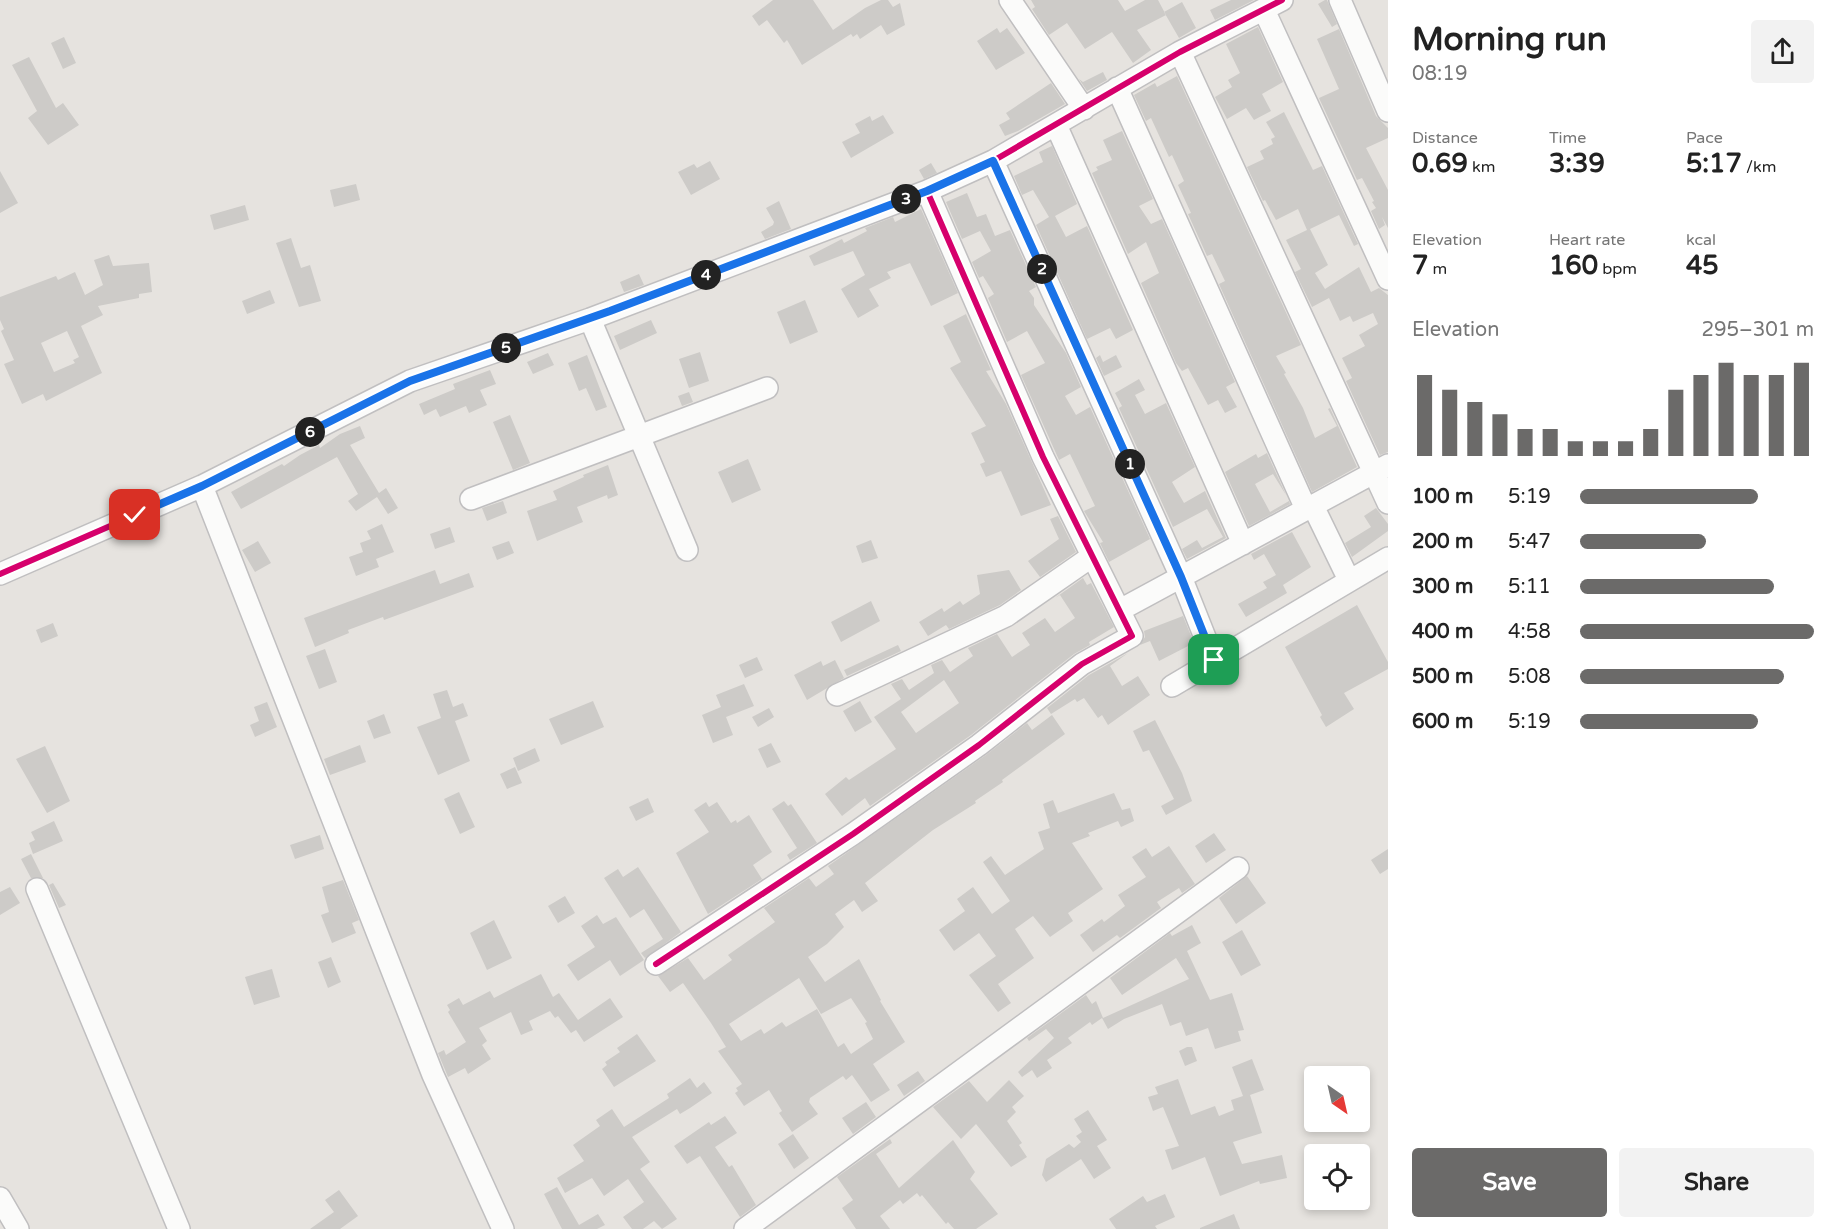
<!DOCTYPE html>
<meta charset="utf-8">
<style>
body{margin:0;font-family:"Varela Round",sans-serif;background:#f2f2f2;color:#222;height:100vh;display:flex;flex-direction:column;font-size:22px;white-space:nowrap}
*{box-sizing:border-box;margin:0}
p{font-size:20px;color:#767676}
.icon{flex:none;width:33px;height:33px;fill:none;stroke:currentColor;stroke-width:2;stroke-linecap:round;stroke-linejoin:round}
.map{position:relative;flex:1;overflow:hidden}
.sheet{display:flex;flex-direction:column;background:#fff;width:450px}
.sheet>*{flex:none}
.needle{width:39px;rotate:146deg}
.controls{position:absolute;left:1304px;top:1066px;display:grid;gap:12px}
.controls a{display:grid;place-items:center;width:66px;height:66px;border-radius:6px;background:#fff;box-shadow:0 3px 9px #0003;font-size:30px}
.pin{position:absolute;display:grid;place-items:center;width:51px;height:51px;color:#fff;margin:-26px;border-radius:12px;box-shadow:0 3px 9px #0006}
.km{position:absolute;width:30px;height:30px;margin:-15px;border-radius:50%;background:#222;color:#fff;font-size:16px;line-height:30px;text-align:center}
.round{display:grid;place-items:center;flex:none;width:63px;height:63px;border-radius:6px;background:#f2f2f2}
.headline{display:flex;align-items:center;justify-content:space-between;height:102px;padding:0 24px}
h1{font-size:33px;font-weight:700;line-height:45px}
.figures{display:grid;grid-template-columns:repeat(3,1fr);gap:9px;height:102px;padding:6px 24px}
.figures div{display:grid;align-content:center}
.figures b{font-size:26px;font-weight:700}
.figures small{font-size:16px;font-weight:400}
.figures p{font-size:16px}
.chart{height:168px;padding:12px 24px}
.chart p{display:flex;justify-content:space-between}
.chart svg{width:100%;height:108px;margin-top:6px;stroke:#6b6a69;stroke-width:6}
.button{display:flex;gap:12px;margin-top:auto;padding:12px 24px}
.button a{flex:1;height:69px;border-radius:6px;background:#6b6a69;color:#fff;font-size:24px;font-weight:700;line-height:69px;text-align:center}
.button a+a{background:#f2f2f2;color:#222}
ul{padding:0 24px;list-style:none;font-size:20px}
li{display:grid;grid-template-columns:96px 72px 1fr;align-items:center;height:45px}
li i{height:15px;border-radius:8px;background:#6b6a69}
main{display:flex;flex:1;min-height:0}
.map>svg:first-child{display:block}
.building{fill:#cdcbc8;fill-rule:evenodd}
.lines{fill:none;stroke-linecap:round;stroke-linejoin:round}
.minor-casing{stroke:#c0bfc0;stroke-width:24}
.minor{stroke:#fbfbfa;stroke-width:21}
.cycleway-casing{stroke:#fff;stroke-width:10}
.cycleway{stroke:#d6006c;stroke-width:6}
.route-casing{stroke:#fff;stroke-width:12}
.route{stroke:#1a73e8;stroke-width:8}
</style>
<main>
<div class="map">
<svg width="1388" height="1229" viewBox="0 0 1388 1229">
<rect width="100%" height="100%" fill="#e6e3df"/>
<path class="building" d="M773,0h40l20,30 32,-22 16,-8h7l5,7 7,-4 5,22 -18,10 -6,-10 -21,14 -3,-5 -4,3 -2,-3 -49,31 -15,-25 -3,3 -17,-23 -8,6 -7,-10z
M1031,0h87l7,11 20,-11h13l8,15 -29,15 14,20 -18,13 -21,-31 -27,17 -18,-26 -18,12 -17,-26 3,-2z
M1231,0h23l-39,20 -5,-10z
M1325,0h2l10,24 -5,3 -14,-23z
M1182,2l14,26 -17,10 -15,-26z
M1258,27l25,55 -21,12 9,17 -17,9 -8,-12 -19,11 -12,-22 17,-10 -4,-7 12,-7 -14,-29z
M997,28l3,5 7,-5 18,25 -29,17 -19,-29z
M1339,29l37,87 12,12v10l-22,10 22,42v38l-6,-11 3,8 -6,4 -8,-18 5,-3 -4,-6 2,-1 -12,-23 -5,2 -38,-82 20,-9 -22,-50z
M64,37l12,26 -13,6 -12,-26z
M29,57l27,51 7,-5 16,22 -31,20 -20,-27 9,-7 -25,-46z
M1103,72l4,8 -20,11 -8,-12 4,3z
M1177,76l124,269 -25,11 10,17 -2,1 19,34 12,30 22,-12 -9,-17 2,-1 27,59 -45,25 -93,-208 6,-3 -13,-27 -5,2 -19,-42 3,-1 -13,-28 6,-4 -12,-26 -3,2 -18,-39 -5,3 -12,-26 21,-12 2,4z
M1051,83l14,21 -47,27 -13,5 -6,-11 11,-6 -4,-6z
M1284,112l29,58 9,-4 36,78 -4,2 -15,-31 -29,14 18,36 -13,8 10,16 34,-22 12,25 8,-4 9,7v157l-8,3 -34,-74 6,-3 -10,-20 23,-12 -6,-11 19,-11 -5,-11 -20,9 -3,-6 -10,5 -11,-23 -17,9 -17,-35 6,-3 -15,-29 21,-10 -9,-21 -22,11 -11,-20 -2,1 -16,-34 17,-8 -4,-8 13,-7 -2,-5 4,-2 -9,-15z
M883,115l11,18 -43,25 -9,-16 18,-9 -5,-9 15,-8 2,5z
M1122,131l31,68 -14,7 12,18 11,-5 73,163 -9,5 11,20 -12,6 -7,-13 -10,5 -20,-37 -6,3 -6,-8 -35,-80 18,-10 -13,-31 -18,12 -36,-81 6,-3 -2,-3 16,-7 -9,-20z
M1052,146l25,58 -22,12 11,21 21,-11 46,104 -17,9 -6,-11 -23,11 -51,-114 13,-8 -16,-27 -11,5 -8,-19 29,-14 -4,-10z
M710,161l10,18 -29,16 -13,-23 16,-8 3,4z
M931,163l6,10 -13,6 -5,-9z
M0,171l18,32 -18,10z
M356,184l4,16 -26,7 -4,-17z
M967,193l10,24 9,-3 9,22 15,-6 26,57 -7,4 5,7v7l32,48 15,34 -16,9 11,19 14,-8 60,132 -41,23 -9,-19 3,-1 -19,-31 11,-5 -25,-52 -11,6 -38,-85 24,-12 -18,-32 -20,11 -19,-44 6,-4 -11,-18 -4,2 -7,-16 19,-11 -11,-20 -18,8 -16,-37z
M779,201l12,28 -26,10 -4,-7 12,-7 1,-3 -8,-14z
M245,205l4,15 -35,10 -4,-15z
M921,209l37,84 -27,13 -21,-43 -23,9 4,6 -22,11 10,17 -21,12 -17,-29 24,-14 -12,-24 -39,15 -5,-10 33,-17 2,4 23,-12 -2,-3 28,-11 2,5z
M291,238l10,30 9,-3 11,36 -22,6 -23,-64z
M109,255l4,11 36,-3 3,29 -13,2v4l-41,8 5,9 -22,11 21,47 -56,28 -3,-7 -21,10 -18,-40 10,-4 -13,-29 3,-2 -4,-9v-23l56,-21 2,4 17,-8 10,23 18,-10 -9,-25zM67,331l12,26 -6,3 2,3 -21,9 -13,-29z
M639,274l5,11 -20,7 -4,-10z
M270,290l5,13 -28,11 -5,-13z
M805,300l13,32 -28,12 -13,-32z
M965,312l26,58 -5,1 20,33 45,101 -30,11 -20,-45 -15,6 -6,-13 5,-2 -14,-29 15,-7 -36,-58 11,-6 -18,-36 23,-12z
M651,320l6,13 -37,17 -6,-14z
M700,352l9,29 -20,7 -10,-29z
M548,353l6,12 -21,9 -6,-12z
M587,355l20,52 -11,4 -10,-23 -7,3 -11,-28z
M1100,355l3,7 13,-7 6,12 -18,9 -8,-18z
M490,370l6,14 -16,6 7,15 -18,8 -3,-7 -26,11 -4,-8 -12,6 -5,-11 36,-15 -2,-5z
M1139,379l6,11 -10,5 10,19 21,-11 29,64 -23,15 12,21 21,-12 21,47 -39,21 -5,-10 15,-9 5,8 21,-11 -16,-28 -34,18 -54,-119 3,-2 -7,-13z
M689,392l4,10 -11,4 -4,-10z
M510,415l20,48 -17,7 -20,-48z
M360,426l5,12 -15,7 29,48 7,-5 12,20 -10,6 -11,-17 -21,14 -8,-10 10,-7 -21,-37 -96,52 -10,-17 51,-28 2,2 16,-11 19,-10 1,3 20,-14z
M1267,453l19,42 -13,-21 -18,10 15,28 19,-11 1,3 -41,22 -24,-54 31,-18 2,4z
M748,459l13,31 -29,13 -14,-31z
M608,465l10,30 -10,4 -1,-4 -30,12 6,15 -46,19 -10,-30 30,-11 -4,-9 31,-14 -1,-2z
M503,501l4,12 -20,8 -5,-13z
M1376,508l12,16v7l-36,26 -7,-14 26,-16 -7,-11z
M1058,516l18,36 -36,25 -12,-16 31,-22 -9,-20z
M382,524l12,28 -18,7 3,8 -23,9 -7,-19 14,-5 -3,-9 11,-4 -4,-8z
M450,527l5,15 -20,7 -5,-15z
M1292,532l19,35 -28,18 4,8 -41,24 -8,-13 29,-16 -4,-6 13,-7 -12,-21 -10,6 -3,-6z
M871,540l7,18 -16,5 -6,-17z
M258,541l13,22 -16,9 -13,-22z
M509,541l5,12 -17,7 -5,-13z
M435,570l5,14 29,-11 5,14 -90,33 -1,-3 -35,13 1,3 -34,14 -11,-29z
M1009,570l12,20 -21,15 -51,24 -3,-4 -18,11 -9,-14 23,-14 2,4 16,-11 3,4 17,-11 -3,-19z
M1083,578l4,7 4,-2 23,44 -25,15 1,3 -16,9 -103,81 -101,71 -5,-8 -23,18 -17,-22 21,-17 3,3 47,-31 -22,-32 27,-18 -10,-15 11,-5 7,11 25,-17 -3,-8 11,-5 8,12 23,-16 -5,-8 29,-14 15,23 18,-12 -8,-12 23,-15 10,14 20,-14 -15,-23 -5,3zM944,680l15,23 -43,30 -15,-21z
M871,601l9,20 -39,21 -10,-20z
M1357,605l31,57v7l-44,24 10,16 -28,18 -6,-10 2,-2 -37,-68z
M1183,616l11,27 -35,18 -9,-20 -10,4 5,-8 -1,-6z
M53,623l5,13 -17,7 -5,-13z
M898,645l3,6 -54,25 -3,-6z
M325,649l12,33 -18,7 -13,-33z
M1128,653l-18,13 12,20 16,-10 12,19 -42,30 -6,-10 -4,3 -14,-20 -7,4 -2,-3 -24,15 -4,-6 42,-33z
M757,657l6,13 -18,8 -6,-13z
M835,660l9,18 -37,22 -13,-25 27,-14 2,5z
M744,684l10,22 -28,11 7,18 -20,8 -11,-28 19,-8 -5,-12z
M447,690l6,17 10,-4 5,13 -13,5 15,40 -32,14 -21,-48 24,-9 -8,-24z
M593,701l11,26 -43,18 -12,-26z
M860,701l12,21 -17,10 -12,-21z
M267,702l10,25 -22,10 -5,-12 9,-4 -5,-14z
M769,708l5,9 -16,10 -6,-10z
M384,714l7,19 -17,6 -7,-18z
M1052,715l13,19 -63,46 1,2 -28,19 1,2 -43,27 -68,53 13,18 -16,11 -8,-12 -19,14 9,13 -17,17 -19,13 17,25 34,-23 22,41 -1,1 25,41 -32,22 17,26 -19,12 -19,-27 -6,5 -3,-4 -33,22 -1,4 9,12 -26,18 -13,-19 3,-2 -13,-21 -25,16 -9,-13 3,-2 -2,-3 6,-4 -24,-33 8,-4 -15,-24 -28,-40 -13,9 -12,-16 30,-18 16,22 28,-20 -4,-5 47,-33 -11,-14 45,-30 7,9 18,-13 -6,-8 158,-111 41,-32 5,7zM799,978l22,36 30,-16 16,24 -2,1 8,16 -22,15 -7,-11 -6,4 -21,-38 -31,18 -4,-5 -18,12 -3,-5 -20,12 -12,-17z
M1155,720l27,53 10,28 -26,14 -5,-9 13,-7 -25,-49 -6,2 -10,-21z
M771,743l10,19 -14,6 -9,-19z
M360,745l6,17 -36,13 -6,-16z
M45,746l25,55 -23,12 -31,-54z
M535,748l5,13 -22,10 -5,-13z
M515,767l7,16 -15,6 -7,-15z
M459,792l16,35 -15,7 -16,-35z
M1114,793l8,17 8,-2 4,13 -13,6 -3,-6 -30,12 2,3 -18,7 31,46 -35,24 5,8 -23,16 -17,-21 -18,13 19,29 -36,26 13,19 -13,9 -29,-37 27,-19 -17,-23 -25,18 -15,-21 26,-19 -8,-12 16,-12 19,27 18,-13 -27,-39 8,-6 14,19 39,-26 -6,-17 12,-4 -7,-24 10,-4 5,13z
M648,798l6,14 -18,9 -7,-14z
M784,801l4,5 3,-2 26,39 -27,17 -3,-5 10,-7 -25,-39z
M706,802l3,5 8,-5 14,21 5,-3 1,3 12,-8 23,37 -19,13 9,14 -54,35 -32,-61 33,-21 -15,-22z
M54,821l9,20 -30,13 -4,-11 6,-3 -4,-8z
M1214,833l12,17 -20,13 -11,-17z
M320,835l4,14 -29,10 -5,-14z
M1169,846l26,38 -13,9 -3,-5 -22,14 4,6 -41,30 -3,-3 -24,17 -13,-17 22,-16 2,3 21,-16 -7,-11 28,-18 -14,-20 14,-9 6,9z
M1388,849v20l-8,5 -9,-14z
M31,854l12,24h-12l-10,-19z
M638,867l43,65 -36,26 -4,-5 22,-14 -19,-30 -14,9 -26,-40 14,-9 5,8z
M1247,876l19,27 -30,21 -17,-26z
M343,880l16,40 -7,3 4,10 -24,10 -11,-28 8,-3 -7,-25z
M53,883l13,22 -7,3 -10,-23z
M10,887l10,16 -20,12v-23z
M565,896l10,17 -17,10 -10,-17z
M597,915l6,9 13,-7 28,43 -24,16 -10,-16 -32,21 -11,-16 28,-18 -14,-21z
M494,920l18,38 -25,12 -17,-37z
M1192,925l9,18 -14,8 23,49 22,-7 12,37 -6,1 3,10 -26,8 -7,-21 -22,8 -5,-14 -11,4 -8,-22 -38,15 -16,10 -6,-11 -10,7 -2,-3 -22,16 4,5 -25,17 5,8 -15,10 -5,-8 -10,7 -4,-5 36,-34 -8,-9 -17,12 -2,-3 59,-43 6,9 4,-3 7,17 86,-39 -13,-21 -54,37 -12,-17 60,-45 2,3z
M1242,930l19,35 -20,11 -19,-34z
M331,957l10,25 -13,6 -10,-26z
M272,969l8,28 -26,8 -9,-28z
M541,974l12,23 6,-4 19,27 32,-22 13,19 -39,25 -8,-12 -5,3 -13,-17 -3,2 -5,-7 -21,10 4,9 -12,5 -10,-23 -32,16 8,13 -5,4 9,14 -23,15 -3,-6 -17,9 -10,-24 6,-3 2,5 20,-13 -18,-30 2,-2 -3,-5 12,-7 4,7 27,-14 4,7z
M637,1034l19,27 -42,26 -12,-18 5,-4 -2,-3 15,-10 -3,-4z
M1187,1047h5l5,14 -12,5 -6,-15z
M1252,1059l12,31 -14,5 12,38 -29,9 9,22 40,-9 5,23 -27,6 -1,-3 -39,15 -15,-39 -33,13 -7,-20 14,-4 -16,-39 -10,4 -5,-14 10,-3 -3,-7 23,-8 13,36 24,-9 4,10 15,-6 -3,-10 12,-4 -11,-29z
M918,1071l7,10 -21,15 -7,-11z
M690,1078l7,10 7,-6 8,11 -22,15 -10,6 -3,-5 -45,28 18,25 -10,7 37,50 -15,10 -8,-8 -11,8h-11l-9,-12 21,-15 -16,-23 -24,17 -12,-18 -27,15 -8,-15 27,-17 -11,-16 27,-19 -4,-6 16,-11 12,18 45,-29 -2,-4z
M1009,1080l15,16 -12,11 4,5 -9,9 15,22 -3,2 8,12 -16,10 -35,-43 -15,15 -28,-32 36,-26 18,21z
M866,1102l10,15 -23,17 -11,-16z
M1088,1110l19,30 -10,6 14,22 -17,11 -13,-20 -35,23 -4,-7 4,-16 23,-15 5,4 7,-6 -5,-6 6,-4 -8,-13z
M725,1116l12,17 -22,14 14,20 3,-2 24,40 -16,12 -40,-61 -13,8 -13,-18 35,-24 2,3z
M793,1134l16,24 -15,11 -16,-25z
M890,1139l2,4 -16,11 23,34 54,-48 22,32 -5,7 28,35 -22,15h-22l-6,-7 -2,2 -24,-29 -2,2 -3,-4 -14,11 -3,-4 -20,16 10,13h-34l-14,-21 11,-8 -16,-23z
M557,1187l22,38 19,-11 7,11 -8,4h-35l-18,-35z
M339,1190l19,26 -18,13h-30l24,-17 -9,-12z
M1165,1194l10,23 -20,9 2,3h-41l-7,-10 34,-23 4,6z
M1234,1214l6,15h-40v-1z"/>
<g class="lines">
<g class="minor-casing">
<path id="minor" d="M1010,0l74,109
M1340,0l48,111
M1264,10l124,269
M1180,52l208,451
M1117,88l189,421
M1056,125l187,419
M993,161l188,416 33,83
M590,319l97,231
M202,486l231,589 70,154
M471,499l296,-111
M1313,506l36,74
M0,574l202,-88 208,-105 180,-62 337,-128 66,-30 187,-109 102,-52
M1120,610l268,-145
M1172,686l216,-128
M837,695l169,-79 85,-59
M37,889l142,340
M656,964l197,-130 126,-89 103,-81 50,-28 -89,-179 -116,-266
M0,1198l18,31
M745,1229l493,-361"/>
</g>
<use href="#minor" class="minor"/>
<g class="cycleway-casing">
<path id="cycleway" d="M0,574l202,-88 208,-105 180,-62 337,-128 66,-30 187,-109 102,-52
M656,964l197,-130 126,-89 103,-81 50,-28 -89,-179 -116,-266"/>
</g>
<use href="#cycleway" class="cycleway"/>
</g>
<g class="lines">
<g class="route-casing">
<path id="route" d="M135,515l67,-29 208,-105 200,-70 317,-120 66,-30 188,416 33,83"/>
</g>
<use href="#route" class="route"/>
</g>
</svg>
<div class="controls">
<a><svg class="needle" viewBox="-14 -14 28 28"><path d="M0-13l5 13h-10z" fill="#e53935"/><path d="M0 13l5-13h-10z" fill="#767676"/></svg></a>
<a><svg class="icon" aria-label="locate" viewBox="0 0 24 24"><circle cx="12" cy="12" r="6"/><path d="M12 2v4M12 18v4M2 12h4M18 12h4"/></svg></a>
</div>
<div class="pin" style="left:1214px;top:660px;background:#1e9e55"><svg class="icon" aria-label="arrive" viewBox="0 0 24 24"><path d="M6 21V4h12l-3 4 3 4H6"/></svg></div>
<div class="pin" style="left:135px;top:515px;background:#d93025"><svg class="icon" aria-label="check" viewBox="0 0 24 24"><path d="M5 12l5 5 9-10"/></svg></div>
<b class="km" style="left:1130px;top:464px">1</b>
<b class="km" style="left:1042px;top:269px">2</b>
<b class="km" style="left:906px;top:199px">3</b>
<b class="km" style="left:706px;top:275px">4</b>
<b class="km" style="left:506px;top:348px">5</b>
<b class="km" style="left:310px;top:432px">6</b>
</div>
<section class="sheet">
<div class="headline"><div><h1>Morning run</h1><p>08:19</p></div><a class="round"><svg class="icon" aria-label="share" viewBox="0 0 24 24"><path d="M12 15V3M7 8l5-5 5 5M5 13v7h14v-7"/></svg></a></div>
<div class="figures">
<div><p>Distance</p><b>0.69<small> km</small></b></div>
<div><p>Time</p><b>3:39</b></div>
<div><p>Pace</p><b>5:17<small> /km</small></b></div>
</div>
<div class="figures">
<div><p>Elevation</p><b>7<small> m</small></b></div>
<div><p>Heart rate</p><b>160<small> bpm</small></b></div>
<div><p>kcal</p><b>45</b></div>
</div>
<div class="chart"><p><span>Elevation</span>295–301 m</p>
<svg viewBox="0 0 160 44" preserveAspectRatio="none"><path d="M5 44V11M15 44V17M25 44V22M35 44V27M45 44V33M55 44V33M65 44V38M75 44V38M85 44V38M95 44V33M105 44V17M115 44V11M125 44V6M135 44V11M145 44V11M155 44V6"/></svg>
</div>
<ul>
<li><b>100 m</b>5:19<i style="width:76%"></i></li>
<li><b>200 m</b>5:47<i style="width:54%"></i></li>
<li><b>300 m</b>5:11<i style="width:83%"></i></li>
<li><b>400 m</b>4:58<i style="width:100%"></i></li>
<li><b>500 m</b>5:08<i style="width:87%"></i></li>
<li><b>600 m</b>5:19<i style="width:76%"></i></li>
</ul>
<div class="button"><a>Save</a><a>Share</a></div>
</section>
</main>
